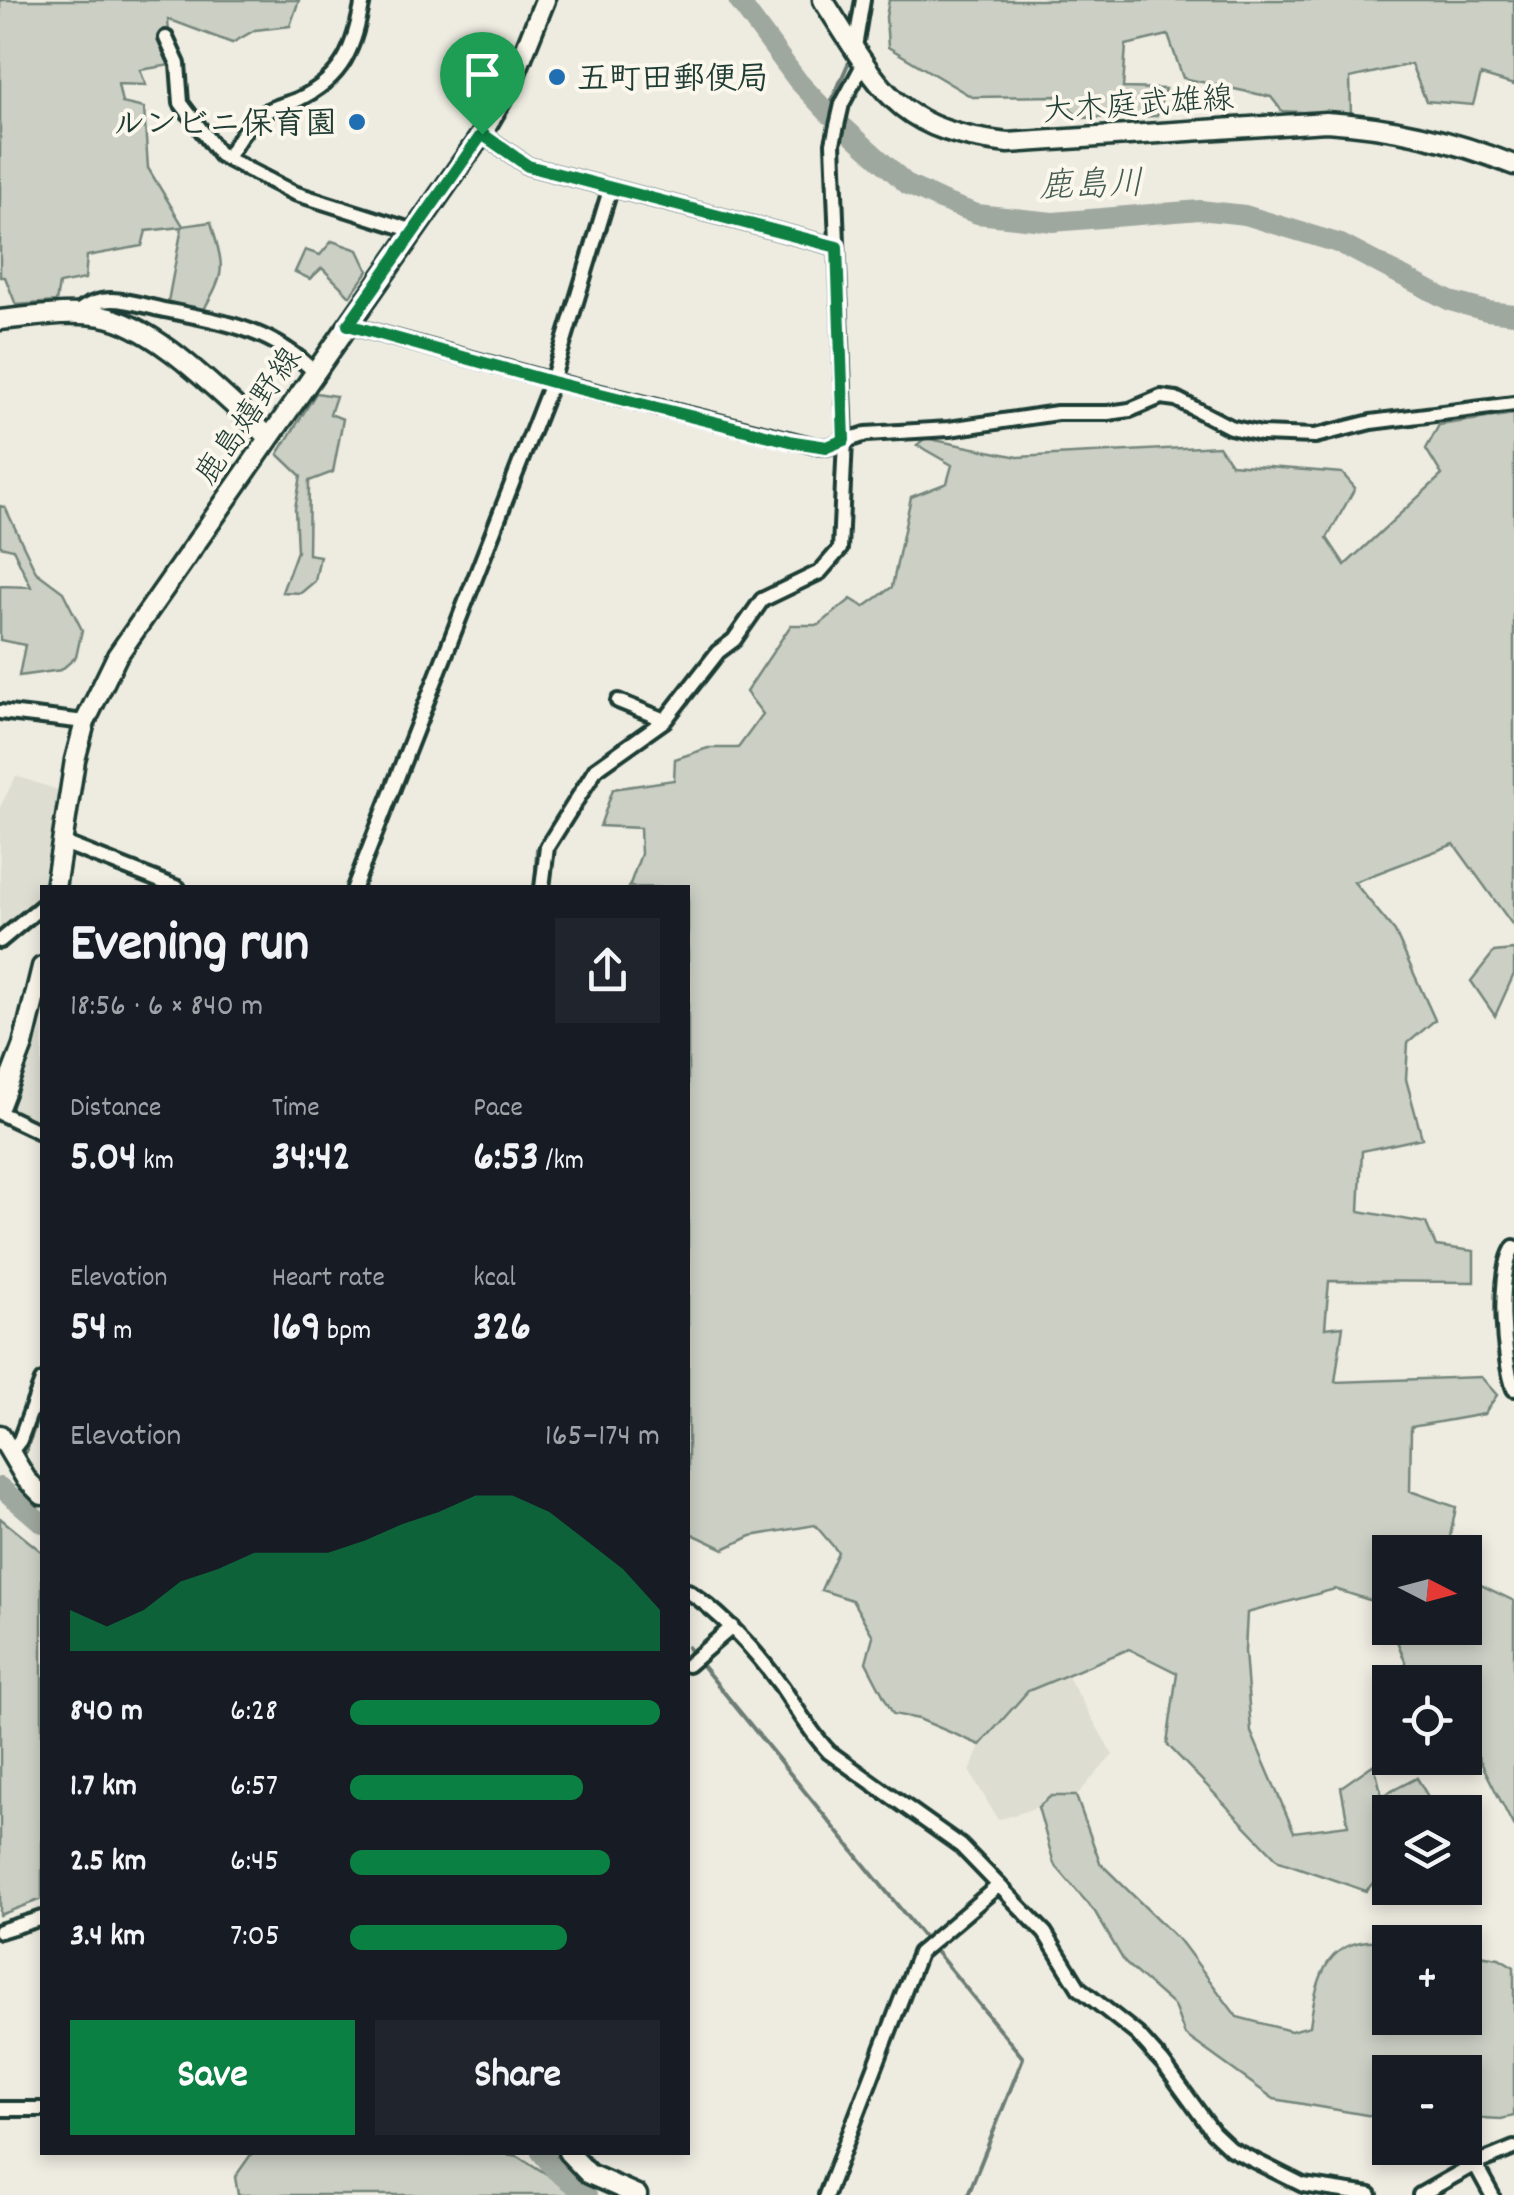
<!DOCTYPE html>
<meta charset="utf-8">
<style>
body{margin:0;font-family:Dekko,"Klee One",sans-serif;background:#20242c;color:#f1f3f6;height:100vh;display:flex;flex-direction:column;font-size:38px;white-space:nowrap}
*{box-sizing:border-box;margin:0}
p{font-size:32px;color:#9ea1a6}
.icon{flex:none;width:55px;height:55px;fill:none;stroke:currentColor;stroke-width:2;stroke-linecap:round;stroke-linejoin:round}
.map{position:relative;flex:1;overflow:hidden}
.side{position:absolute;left:40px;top:885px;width:650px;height:1270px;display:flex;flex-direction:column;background:#171b24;border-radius:0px;box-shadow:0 5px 15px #0003}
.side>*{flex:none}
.needle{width:65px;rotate:96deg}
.fabs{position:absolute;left:1372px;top:1535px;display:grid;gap:20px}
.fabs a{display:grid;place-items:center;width:110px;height:110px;border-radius:0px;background:#171b24;box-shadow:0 5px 15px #0003;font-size:50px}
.pin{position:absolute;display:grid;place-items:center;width:85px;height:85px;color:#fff;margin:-102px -42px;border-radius:50% 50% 50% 0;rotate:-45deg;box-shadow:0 0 10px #0007}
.pin .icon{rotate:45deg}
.round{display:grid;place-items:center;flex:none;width:105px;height:105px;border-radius:0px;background:#20242c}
.summary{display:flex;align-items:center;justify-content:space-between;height:170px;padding:0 30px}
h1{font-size:55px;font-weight:800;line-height:75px}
.metrics{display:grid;grid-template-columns:repeat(3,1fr);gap:15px;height:170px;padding:10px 30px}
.metrics div{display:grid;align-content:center}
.metrics b{font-size:42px;font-weight:800}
.metrics small{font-size:28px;font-weight:400}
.metrics p{font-size:28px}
.chart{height:280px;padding:20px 30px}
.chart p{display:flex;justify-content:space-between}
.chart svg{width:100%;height:180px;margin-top:10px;fill:#0b8043;opacity:.7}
.action{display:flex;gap:20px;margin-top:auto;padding:20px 30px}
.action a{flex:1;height:115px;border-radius:0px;background:#0b8043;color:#fff;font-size:40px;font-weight:800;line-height:115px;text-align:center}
.action a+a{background:#20242c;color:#f1f3f6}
ul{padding:0 30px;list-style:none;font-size:32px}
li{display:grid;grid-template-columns:160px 120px 1fr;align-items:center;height:75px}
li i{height:25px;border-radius:12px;background:#0b8043}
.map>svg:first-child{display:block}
.built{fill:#ddddd2}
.green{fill:#cbcfc4;stroke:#75867c;stroke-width:2.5}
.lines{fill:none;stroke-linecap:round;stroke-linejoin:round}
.stream{stroke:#6c7d74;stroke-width:4}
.river{stroke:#9fa89f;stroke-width:20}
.minor-casing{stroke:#1f3d34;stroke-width:20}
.major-casing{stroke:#1f3d34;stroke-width:25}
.minor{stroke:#fbf7ec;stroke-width:12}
.major{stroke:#fbf7ec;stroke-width:18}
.route-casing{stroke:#fff;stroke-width:20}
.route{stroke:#0b8043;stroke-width:12}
.poi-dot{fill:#1f6fb2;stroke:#fbf7ec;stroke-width:4}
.labels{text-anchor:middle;stroke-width:8;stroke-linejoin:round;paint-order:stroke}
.poi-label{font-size:32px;font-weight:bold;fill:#1f3d34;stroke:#fbf7ec;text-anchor:start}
.street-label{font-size:32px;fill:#1f3d34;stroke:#fbf7ec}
.water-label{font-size:35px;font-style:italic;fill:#455d54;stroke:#fbf7ec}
</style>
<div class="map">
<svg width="1514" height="2195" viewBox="0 0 1514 2195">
<rect width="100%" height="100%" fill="#eeece1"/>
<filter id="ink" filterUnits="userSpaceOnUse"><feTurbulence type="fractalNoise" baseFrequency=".01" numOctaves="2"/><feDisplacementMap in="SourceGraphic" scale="20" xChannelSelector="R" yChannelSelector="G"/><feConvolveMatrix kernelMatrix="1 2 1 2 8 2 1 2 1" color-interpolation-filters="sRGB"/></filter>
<g filter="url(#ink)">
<path class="built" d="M16,776l42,14 -14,97 -20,28 -24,17v-125z
M42,1028v98l-30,-15z
M1067,1675l46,80 -37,41h-25l-13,11 -40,13 -28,-48 10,-27 48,-54z"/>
<path class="green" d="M0,0h299l-9,26 -35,4 -23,13 -64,-24 3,46 -31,5 6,15 -28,-1 4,19 22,5 4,60 35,58 28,-4c13,49 16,46 -9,91l-35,-6 15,-80 -36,4 -4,15 -55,10 -2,23 -26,5 -3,18 -40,3 -11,-28h-5z
M889,0h625v85l-33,-10 -8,30 -47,-4 -15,-37 -61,14 1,37 -69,-4 -11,-14 -88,-19 -15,-43 -42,10 -3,43 42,1 -8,27 -79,2 -17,-22 -89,1 -84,-50 -2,-30z
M332,241l26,9 10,21 -18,25 -28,-28 -12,11 -15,-7 10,-22 15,5z
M316,393l20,3 -6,18 13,5 -10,53 -24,9 -1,73 12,2 -5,25 -14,12 -19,-1 15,-41 -2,-43 6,-32 -23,-22z
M1514,414v513l-60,-83 -100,38 41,50 40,88 -27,23 -2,36 16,59 -60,13 -3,60 67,12 10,23 38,5v31l-145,-1 -4,47 18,-2 -8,56 146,-5 16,18 -13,19 -73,13 -1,64 46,16 -8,40 4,5h-62v72l-8,-20 -47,-15 -88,24 -2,38 6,81 43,100 54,-7 -7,-38 33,-23 8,32 35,-18 20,34h-47v51l-24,28 -87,-30 -112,-117 10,-71 -48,-24 -101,42 -48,54 -61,-26 -26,-5 -27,-52 7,-26 -21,-36 -31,-10 17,-38 -23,-27 -64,11 -27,13 -36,-17v-644l-59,-1 12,-33 -1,-26 -40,-2 13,-37 61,-9 1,-21 33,-11h30l25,-34 -17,-22 45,-67h28l32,-26 13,8 28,-20 19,-90 36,-14 5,-18 -35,-20 8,-7 93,19 201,-11 12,18 111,9 13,15 -28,50 18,27 97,-90 -16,-26 13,-24z
M0,506l5,1 31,65 27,20 19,38 -6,27 -15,13 -42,6 6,-31 -25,-5v-54l31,1 -18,-38 -13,-3z
M1514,950v24l-19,42 -24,-35 23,-29z
M0,1518l42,34v347l-42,16z
M1465,1569l10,13 39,19v226l-49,-96v-49h-52l-21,-54h73z
M1051,1796h25l24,67 82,80 55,74 54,14 19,-5c7,-53 18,-93 81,-84l-1,76h75v-65l34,5 15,9v149l-13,3 -36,-2v-45h-75v47l-116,-20 -89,-64 -11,-29 -49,-43 -30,-51 -41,-48 -16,-57z
M252,2153h247l19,3 62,39h-342l-3,-18z"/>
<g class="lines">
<path class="stream" d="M853,18l2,-18
M827,112l21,-48
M535,888l2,-39
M8,1126l34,16
M24,1455l18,-48
M688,1647l2,4
M700,1663l225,276
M934,1949l89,109 -55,137"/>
<path class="river" d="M738,0l60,81 29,31 81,73 34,16 35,13 76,8 147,-12 45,5 96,29 109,57 37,10 27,3
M0,1487l42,36
M541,2152l14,18 32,25"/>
<g class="minor-casing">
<path id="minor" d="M166,38l12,26 3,39 39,52 74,38 120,38
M855,47l8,-47
M482,134l46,32 309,81
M227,158c10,-16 18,-32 34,-43 10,-8 24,-10 36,-15 47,-22 57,-52 66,-100
M76,313c29,-23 55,-10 88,-3 56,11 109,19 150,62
M348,325l204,56 264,65 11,1 39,-13 83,-5 108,-16h51l22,-3 31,-13 15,2 54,28 31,7 54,2 56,-14 143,-18
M618,701l47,19
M0,712l85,10
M61,842l117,46
M354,888l198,-507 58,-191
M542,888l5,-41 49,-78 69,-49 53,-68 16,-12 28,-40 58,-28 20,-23 5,-109 -12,-297 9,-39 23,-43
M0,941l42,-35
M0,1113l42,20
M1514,1247c-17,25 -11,115 0,142
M10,1453l10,-13 22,-59
M688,1591c38,26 67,59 94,96 15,22 28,45 47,65l132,94 84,87 34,55 58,46 26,29 50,69 18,17 72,36 67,10
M688,1665l44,-38
M0,1931l42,-13
M0,2109h42
M1475,2164l17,31
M826,2195l93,-242 80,-68
M1420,2195l55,-31 39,-16"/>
</g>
<g class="major-casing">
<path id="major" d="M823,0c57,88 72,131 185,143l318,-21c66,4 126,18 188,43
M0,320c33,-3 68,-10 101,-4 56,9 124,83 168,121
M55,888l20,-128 10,-38 32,-66 365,-522 30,-52 33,-82
M0,1105l23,-60 19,-78
M0,1435l26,44 16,16
M568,2152l21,22 48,21"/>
</g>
<use href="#minor" class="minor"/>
<use href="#major" class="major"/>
</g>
</g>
<g class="lines" filter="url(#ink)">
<g class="route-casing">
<path id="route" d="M482,134l46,32 309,81 7,193 -17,7 -33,-5 -242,-60 -204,-57z"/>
</g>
<use href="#route" class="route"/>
</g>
<g class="poi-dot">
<circle cx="557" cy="77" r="10"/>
<circle cx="357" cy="122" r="10"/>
</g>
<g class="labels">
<g class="poi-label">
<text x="577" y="88">五町田郵便局</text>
<text x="337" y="133" text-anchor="end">ルンビニ保育園</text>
</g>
<g class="street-label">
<text transform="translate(1138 103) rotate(-4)" y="11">大木庭武雄線</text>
<text transform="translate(247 415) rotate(-55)" y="11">鹿島嬉野線</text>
</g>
<g class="water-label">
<text transform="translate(1091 183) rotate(-2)" y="12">鹿島川</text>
</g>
</g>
</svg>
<div class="fabs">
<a><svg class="needle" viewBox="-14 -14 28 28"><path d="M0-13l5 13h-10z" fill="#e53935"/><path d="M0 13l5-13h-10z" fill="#9ea1a6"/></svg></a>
<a><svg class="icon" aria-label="locate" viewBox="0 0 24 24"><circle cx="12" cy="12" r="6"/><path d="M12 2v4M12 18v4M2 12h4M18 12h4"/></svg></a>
<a><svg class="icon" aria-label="layers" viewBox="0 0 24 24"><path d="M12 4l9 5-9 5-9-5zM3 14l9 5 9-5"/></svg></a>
<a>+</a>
<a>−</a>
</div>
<div class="pin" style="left:482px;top:134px;background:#1e9e55"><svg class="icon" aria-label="arrive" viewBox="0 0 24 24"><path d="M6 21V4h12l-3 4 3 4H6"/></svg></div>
<section class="side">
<div class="summary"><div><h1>Evening run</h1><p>18:56 · 6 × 840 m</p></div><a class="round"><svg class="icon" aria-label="share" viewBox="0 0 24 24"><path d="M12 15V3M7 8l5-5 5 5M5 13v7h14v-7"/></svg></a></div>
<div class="metrics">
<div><p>Distance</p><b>5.04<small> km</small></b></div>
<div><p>Time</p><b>34:42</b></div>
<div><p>Pace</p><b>6:53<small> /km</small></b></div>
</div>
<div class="metrics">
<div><p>Elevation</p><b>54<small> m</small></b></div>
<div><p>Heart rate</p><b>169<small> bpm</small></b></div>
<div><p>kcal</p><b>326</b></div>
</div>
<div class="chart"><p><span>Elevation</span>165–174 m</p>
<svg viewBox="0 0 160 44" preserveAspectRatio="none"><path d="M0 44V34L10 38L20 34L30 27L40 24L50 20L60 20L70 20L80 17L90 13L100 10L110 6L120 6L130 10L140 17L150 24L160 34V44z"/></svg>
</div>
<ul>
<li><b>840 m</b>6:28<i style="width:100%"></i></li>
<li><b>1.7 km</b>6:57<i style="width:75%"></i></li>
<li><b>2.5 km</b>6:45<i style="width:84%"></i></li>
<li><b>3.4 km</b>7:05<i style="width:70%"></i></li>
</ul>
<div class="action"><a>Save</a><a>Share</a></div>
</section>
</div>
